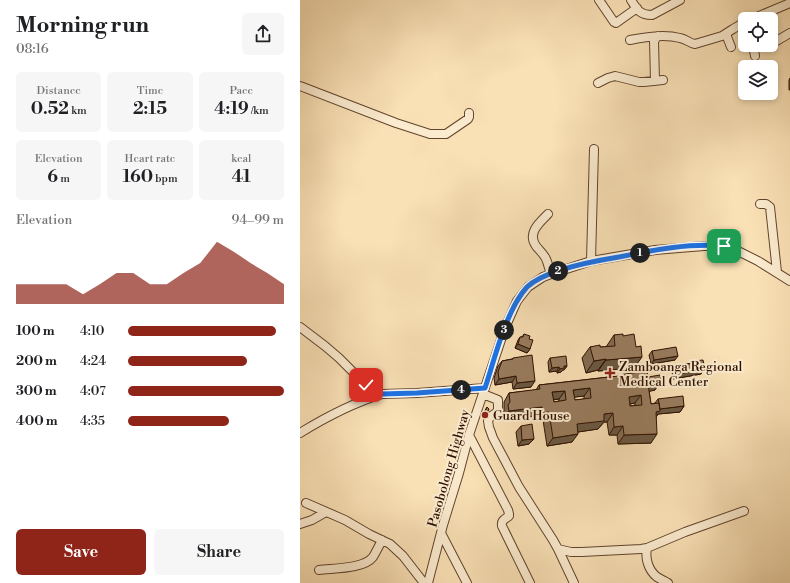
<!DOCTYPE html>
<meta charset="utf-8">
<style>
body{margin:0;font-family:"Libre Bodoni",serif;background:#f6f6f6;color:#202124;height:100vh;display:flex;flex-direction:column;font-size:15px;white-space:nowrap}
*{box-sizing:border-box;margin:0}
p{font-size:13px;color:#757577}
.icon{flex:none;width:22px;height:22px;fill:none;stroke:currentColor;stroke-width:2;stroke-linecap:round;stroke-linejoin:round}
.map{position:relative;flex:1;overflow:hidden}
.panel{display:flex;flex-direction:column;background:#fff;width:300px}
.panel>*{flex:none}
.fabs{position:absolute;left:438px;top:12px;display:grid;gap:8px}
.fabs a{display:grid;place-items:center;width:40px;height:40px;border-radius:6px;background:#fff;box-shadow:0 2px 6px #0003;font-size:20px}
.pin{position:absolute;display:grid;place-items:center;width:34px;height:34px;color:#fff;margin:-17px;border-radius:8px;box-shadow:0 2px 6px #0006}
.km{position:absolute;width:20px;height:20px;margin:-10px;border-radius:50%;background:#222;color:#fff;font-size:11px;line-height:20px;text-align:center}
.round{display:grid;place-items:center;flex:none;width:42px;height:42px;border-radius:6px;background:#f6f6f6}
.headline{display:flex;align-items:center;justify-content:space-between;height:68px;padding:0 16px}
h1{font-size:22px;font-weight:700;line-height:30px}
.figures{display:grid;grid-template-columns:repeat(3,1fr);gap:6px;height:68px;padding:4px 16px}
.figures div{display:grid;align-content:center;border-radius:6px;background:#f6f6f6;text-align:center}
.figures b{font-size:17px;font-weight:700}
.figures small{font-size:11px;font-weight:400}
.figures p{font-size:11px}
.chart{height:112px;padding:8px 16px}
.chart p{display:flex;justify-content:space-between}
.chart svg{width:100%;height:72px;margin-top:4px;fill:#8f2418;opacity:.7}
.primary-button{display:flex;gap:8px;margin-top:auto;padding:8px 16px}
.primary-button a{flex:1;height:46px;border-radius:6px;background:#8f2418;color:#fff;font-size:16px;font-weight:700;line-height:46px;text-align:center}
.primary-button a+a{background:#f6f6f6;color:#202124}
ul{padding:0 16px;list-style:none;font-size:13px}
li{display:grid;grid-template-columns:64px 48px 1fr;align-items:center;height:30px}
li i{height:10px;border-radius:5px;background:#8f2418}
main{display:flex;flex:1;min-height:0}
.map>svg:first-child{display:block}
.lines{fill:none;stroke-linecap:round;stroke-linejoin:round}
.minor-casing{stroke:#61442d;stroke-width:10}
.minor{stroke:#fbebcf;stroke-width:8}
.wall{fill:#836b51;stroke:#2e1000;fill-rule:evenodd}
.shaded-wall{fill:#6a5742;stroke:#2e1000}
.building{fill:#987c5e;stroke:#2e1000;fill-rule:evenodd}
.route-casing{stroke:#fff;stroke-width:8}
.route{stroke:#1a73e8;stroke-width:5}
.poi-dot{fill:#8f2418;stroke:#fbebcf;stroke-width:1.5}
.labels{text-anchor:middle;stroke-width:4;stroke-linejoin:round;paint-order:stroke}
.poi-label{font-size:13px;fill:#2e1000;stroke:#fbebcf;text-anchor:start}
.street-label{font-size:13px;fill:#2e1000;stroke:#fbebcf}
</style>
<main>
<section class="panel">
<div class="headline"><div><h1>Morning run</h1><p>08:16</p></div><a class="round"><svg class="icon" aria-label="share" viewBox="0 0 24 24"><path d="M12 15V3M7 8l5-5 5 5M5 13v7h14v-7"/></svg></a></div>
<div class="figures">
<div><p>Distance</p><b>0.52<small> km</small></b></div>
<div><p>Time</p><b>2:15</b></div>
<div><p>Pace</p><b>4:19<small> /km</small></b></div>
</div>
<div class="figures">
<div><p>Elevation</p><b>6<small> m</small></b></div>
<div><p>Heart rate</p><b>160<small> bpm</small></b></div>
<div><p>kcal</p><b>41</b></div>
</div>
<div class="chart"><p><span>Elevation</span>94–99 m</p>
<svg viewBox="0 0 160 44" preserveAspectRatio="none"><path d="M0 44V32L10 32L20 32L30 32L40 38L50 32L60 25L70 25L80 32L90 32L100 25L110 19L120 6L130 12L140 19L150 25L160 32V44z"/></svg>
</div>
<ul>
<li><b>100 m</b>4:10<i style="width:95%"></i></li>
<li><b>200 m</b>4:24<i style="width:76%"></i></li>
<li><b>300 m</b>4:07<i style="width:100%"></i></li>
<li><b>400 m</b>4:35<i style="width:65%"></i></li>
</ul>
<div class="primary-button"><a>Save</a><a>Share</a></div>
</section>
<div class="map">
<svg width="490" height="583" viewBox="0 0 490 583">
<rect width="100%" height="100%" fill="#f9e0b5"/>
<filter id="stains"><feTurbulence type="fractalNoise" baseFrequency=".005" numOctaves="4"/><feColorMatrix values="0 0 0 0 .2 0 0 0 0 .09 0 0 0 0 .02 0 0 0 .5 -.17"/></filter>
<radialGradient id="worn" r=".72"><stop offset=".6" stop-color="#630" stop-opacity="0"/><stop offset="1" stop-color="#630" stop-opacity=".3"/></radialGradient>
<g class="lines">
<g class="minor-casing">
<path id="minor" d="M299,0l15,22 2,1 21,-15
M331,0c6,9 8,15 21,15l28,-15
M452,19l38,-16
M426,34l5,13
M330,40c16,-3 34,-6 50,-2 6,1 9,5 15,6l27,-8 11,-7 12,-7
M473,43l17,-10
M453,45l2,11
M355,81l-1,-40 4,-5
M298,83l10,-5 7,-2 24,6h5l19,-2
M0,86l96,37 34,11h16l22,-15 1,-2v-4
M460,204h6l4,3 7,65
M248,214c-9,9 -21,19 -12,32 3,4 8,8 10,13 2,4 3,10 5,15
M291,261l3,-112
M0,327l25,19 14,12 27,27 6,5 10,4 35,-1 68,-5
M183,394l15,6v9l-1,3 -7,5 -2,4 1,6 4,11 26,49 34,53 5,9 13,3h11l59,-3 6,-1 38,-16 59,-21
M0,433c26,-16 53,-30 82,-39
M169,435l39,75 1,4v2c-4,3 -8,4 -7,10l28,57
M6,503l39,17 24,14 21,10 13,12 21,27
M0,524l12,-4 14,-8
M141,533l26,50
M347,548c-2,10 1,22 10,29 3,2 8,4 11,6
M258,549l16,34
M19,570c14,-2 45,-1 54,-13 3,-5 6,-11 9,-17
M128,583l15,-58 16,-52 10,-38 36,-107 12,-27 11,-14 15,-10 8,-3 40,-13 64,-11 49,-4h20l12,4 22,11 32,20"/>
</g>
<use href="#minor" class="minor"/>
</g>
<path class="wall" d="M490,78v12h-1v-10z
M224,334l5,5 1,10 -3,4 -12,-5 3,-8 2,-3h2z
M314,335l9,1 11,32 -36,3v-1l-12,3 -4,-15 8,-11h16z
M352,351l23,9 -24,4 -2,-9z
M213,358l18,29 -18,2 -1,-7 -17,3 -1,-7 4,-12 4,-5 10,-2z
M250,358l17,8 -3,4h-1l-2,2 -4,1v-2l-8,1 -1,-10z
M394,361l11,8 -4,5 -28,5 -1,-8 3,-5 17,-3z
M318,375l30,2 7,13 -6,1 2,13 4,-1 3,-4 26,7 -4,6 -22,2 -2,3 -5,26 -33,1 -1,-9h-8l-2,-13h-3l-6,7 -20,3 -6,10 -25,4 -4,-26 -7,1v-5l-33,4 -1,-6 2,-3v-9l5,-9 27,-3 3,-5 79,-9zM284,396v3l-9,1 -1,-3zM259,399v2l-5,1 -1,-2zM335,403v2l-5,1v-2z
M187,407l2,2 -5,8 -2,-1z
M221,426l13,13 -5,5 -11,2 -2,-14z"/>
<path class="shaded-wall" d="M218,344l12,5 -3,4 -12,-5z
M378,356l-3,4 -24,4 3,-4z
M342,357l-8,11 -36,3 8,-11z
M306,359l-8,11 -12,3 8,-12z
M264,366h3l-3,4h-1l-2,2 -4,1 3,-4z
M259,367l-2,4 -8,1 3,-4z
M405,369l-4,5 -28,5 4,-5z
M216,376l-4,6 -17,3 4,-6z
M235,381l-4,6 -18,2 4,-6z
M361,381l-6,9 -12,3 5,-9z
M290,388l-6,8 -16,2 5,-8z
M265,391l-6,8 -12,1 5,-8z
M341,395l-6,8 -11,2 5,-8z
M384,406l-4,6 -22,2 -4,6 2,-8 3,-3z
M242,407l-6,9 -33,4 6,-9z
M249,412l-6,8 -7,1 6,-8z
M313,413l-6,9h-3l-6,7 -27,4 6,-9 27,-10z
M323,426l-6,9h-8l5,-8z
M278,434l-6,8 -25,4 6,-8z
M357,434l-6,9 -33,1 6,-9z
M234,439l-5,5 -11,2 4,-6z"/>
<path class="building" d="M224,334l6,2 -1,3 4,1 -3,9 -12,-5 2,-7h3z
M323,334v2l11,-2 2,13 5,-1 1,11 -36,3v-1l-12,2 -4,-14 10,-2v2l15,-1 -1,-11z
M376,347l2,9 -24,4 -2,-9z
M232,355l3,26 -18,2 -1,-7 -17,3 -1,-7 4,-11 11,-2v-1z
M266,356l1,10h-3v2l-4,1 -1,-2 -7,1 -2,-10z
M403,360l2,9 -28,5 -2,-8 19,-3v-2z
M347,371l1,6 12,-2 1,6 -13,3 3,20 8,-1 1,8 -4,1 1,22 -33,1 -1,-9 -9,1 -1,-14 -9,1v7l-27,3 1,10 -25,4 -4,-26 -7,1v-6l-33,4 -1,-6 2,-3 -1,-9 31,-4 -1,-4 79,-9v-1zM290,388l1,10 -16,2 -2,-10zM265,391l1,9 -12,2 -2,-10zM341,395l1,10 -12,1 -1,-9z
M383,396l1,10 -24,3 -1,-6 -1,-4z
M187,407l2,2 -2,4 -2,-1z
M232,424l2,15 -12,1 -1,-14z"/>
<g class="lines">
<g class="route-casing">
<path id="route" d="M66,385l6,5 10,4 35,-1 68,-5c10,-30 21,-78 42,-101 18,-17 67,-26 92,-30 34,-7 70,-14 105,-11"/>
</g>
<use href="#route" class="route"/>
</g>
<g class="poi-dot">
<path d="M308 367h4v4h4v4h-4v4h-4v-4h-4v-4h4z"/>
<circle cx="185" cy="415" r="4"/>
</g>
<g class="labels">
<g class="poi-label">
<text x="319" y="371">Zamboanga Regional<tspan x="319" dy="15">Medical Center</tspan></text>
<text x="193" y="420">Guard House</text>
</g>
<g class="street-label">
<text transform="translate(148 468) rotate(-74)" y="5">Pasobolong Highway</text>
</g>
</g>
<rect width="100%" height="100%" filter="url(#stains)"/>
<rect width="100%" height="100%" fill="url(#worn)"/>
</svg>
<div class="fabs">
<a><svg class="icon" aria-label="locate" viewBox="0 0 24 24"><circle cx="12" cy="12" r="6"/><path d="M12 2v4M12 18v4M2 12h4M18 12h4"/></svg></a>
<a><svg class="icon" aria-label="layers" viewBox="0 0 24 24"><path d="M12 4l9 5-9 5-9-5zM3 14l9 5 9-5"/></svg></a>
</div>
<div class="pin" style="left:424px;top:246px;background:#1e9e55"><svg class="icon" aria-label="arrive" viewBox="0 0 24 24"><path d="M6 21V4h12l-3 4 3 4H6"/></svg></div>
<div class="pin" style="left:66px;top:385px;background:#d93025"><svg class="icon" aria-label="check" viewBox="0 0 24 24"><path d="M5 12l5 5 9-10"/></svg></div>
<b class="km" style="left:340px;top:253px">1</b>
<b class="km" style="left:258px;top:271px">2</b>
<b class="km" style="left:204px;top:330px">3</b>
<b class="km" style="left:161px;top:390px">4</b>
</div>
</main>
